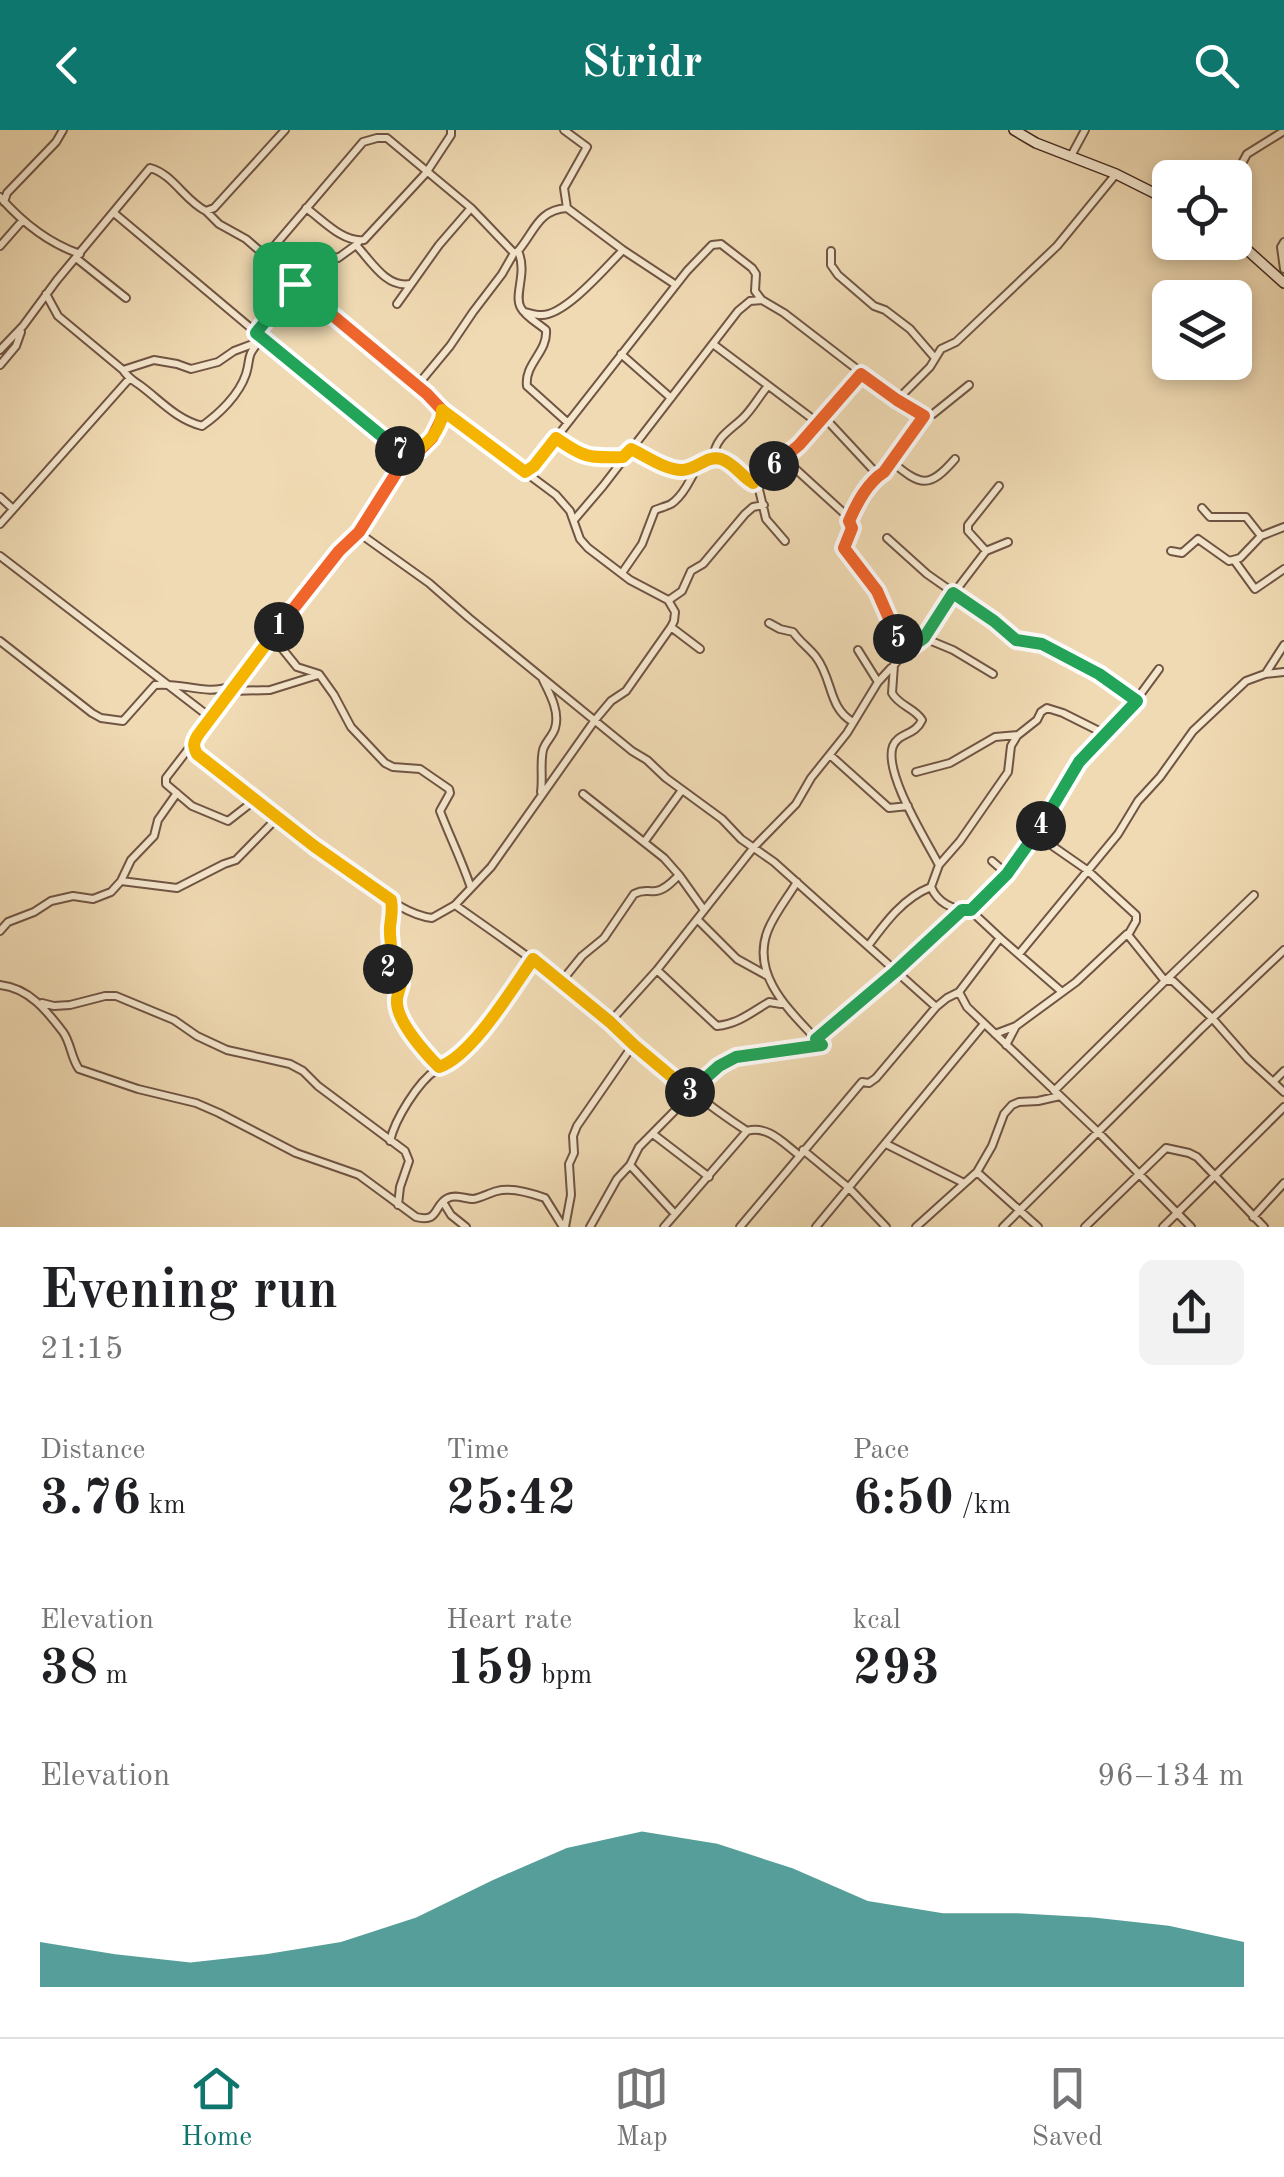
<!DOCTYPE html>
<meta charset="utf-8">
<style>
body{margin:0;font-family:"Old Standard TT",serif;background:#f2f2f2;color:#202124;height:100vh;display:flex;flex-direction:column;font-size:38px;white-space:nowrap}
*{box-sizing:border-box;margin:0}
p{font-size:32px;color:#757577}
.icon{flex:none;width:55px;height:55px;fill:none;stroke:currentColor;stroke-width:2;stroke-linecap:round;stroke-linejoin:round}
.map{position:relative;height:1097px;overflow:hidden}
.drawer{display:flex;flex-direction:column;background:#fff;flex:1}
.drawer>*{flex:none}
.buttons{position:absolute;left:1152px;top:30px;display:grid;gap:20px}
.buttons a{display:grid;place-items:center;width:100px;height:100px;border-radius:15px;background:#fff;box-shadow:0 5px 15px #0003;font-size:50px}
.pin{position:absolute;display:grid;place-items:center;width:85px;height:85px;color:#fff;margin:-42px;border-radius:20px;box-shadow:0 5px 15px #0006}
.km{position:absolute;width:50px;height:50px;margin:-25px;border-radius:50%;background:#222;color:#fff;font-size:28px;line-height:50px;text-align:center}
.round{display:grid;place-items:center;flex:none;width:105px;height:105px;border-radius:15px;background:#f2f2f2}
.head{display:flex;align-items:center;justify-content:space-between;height:170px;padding:0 40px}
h1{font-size:55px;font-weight:800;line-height:75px}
.figures{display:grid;grid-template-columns:repeat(3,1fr);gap:15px;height:170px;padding:10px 40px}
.figures div{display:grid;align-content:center}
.figures b{font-size:50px;font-weight:800}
.figures small{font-size:28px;font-weight:400}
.figures p{font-size:28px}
.chart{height:280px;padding:20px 40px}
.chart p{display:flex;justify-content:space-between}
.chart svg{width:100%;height:180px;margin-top:10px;fill:#0f766e;opacity:.7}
header{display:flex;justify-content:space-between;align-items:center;height:130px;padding:0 40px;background:#0f766e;color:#fff;font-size:45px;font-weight:800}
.tabs{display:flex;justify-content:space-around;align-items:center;height:140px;border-top:2px solid #e0e0e0;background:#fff;font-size:28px;color:#757577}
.tabs a{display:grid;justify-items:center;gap:5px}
.tabs .on{color:#0f766e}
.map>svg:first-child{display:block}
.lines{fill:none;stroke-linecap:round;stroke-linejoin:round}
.minor-casing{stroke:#705544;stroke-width:10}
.secondary-casing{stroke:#45291f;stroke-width:12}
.minor{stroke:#f5e7ce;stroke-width:6}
.secondary{stroke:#f5e7ce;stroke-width:9}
.split-1-casing{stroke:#fff;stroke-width:20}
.split-2-casing{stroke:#fff;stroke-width:20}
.split-3-casing{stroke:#fff;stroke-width:20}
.split-4-casing{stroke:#fff;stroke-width:20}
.split-5-casing{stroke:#fff;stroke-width:20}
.split-6-casing{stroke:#fff;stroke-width:20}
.split-7-casing{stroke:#fff;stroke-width:20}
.split-8-casing{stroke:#fff;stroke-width:20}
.split-1{stroke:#f0652b;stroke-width:12}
.split-2{stroke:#f5b400;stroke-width:12}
.split-3{stroke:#f5b400;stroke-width:12}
.split-4{stroke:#22a559;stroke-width:12}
.split-5{stroke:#22a559;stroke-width:12}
.split-6{stroke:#f0652b;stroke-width:12}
.split-7{stroke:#f5b400;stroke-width:12}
.split-8{stroke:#22a559;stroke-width:12}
</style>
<header><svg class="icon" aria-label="back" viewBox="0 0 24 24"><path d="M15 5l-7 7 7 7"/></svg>Stridr<svg class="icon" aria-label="search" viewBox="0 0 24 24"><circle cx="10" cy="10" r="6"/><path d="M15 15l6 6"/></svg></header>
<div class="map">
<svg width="1284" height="1097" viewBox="0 0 1284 1097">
<rect width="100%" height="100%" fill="#f0dab3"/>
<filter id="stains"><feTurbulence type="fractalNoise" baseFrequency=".002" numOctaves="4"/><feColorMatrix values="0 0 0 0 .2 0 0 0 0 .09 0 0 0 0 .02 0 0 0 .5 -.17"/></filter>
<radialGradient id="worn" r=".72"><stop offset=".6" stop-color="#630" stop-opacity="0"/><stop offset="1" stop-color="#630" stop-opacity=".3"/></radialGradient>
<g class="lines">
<g class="minor-casing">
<path id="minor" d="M564,0l23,17 -23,41 3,20 56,42 53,35
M1071,26l14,-26
M1234,48l13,-24 37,-23
M0,67c22,25 48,46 80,57
M4,72l3,-9 49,-51 7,-12
M306,78c17,12 37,35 58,32l62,-67 25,-38v-5
M114,83l244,205 49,38c18,-9 35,-24 35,-46l-15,-16 -11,-7 -170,-148 -27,-15 -13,-13
M1284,112l-3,5 3,22
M358,113l-2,2c15,16 30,43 54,39
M0,116l22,-25
M518,121c17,-20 20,-41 49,-43
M831,121v14l7,10 36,31 11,4 25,19 25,29
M265,127l98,-115 14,-4h10l84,70 43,45 4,-2c10,22 -5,44 3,57 5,9 17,15 25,22 2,22 -22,34 -19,56l40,36
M76,128l50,40
M312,130l9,-7 17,5 18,-13
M46,164l12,22 65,54c6,9 10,10 18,16 20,15 35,33 61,40 17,-12 37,-31 44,-52 5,-16 0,-17 12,-31
M397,174l42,-59 32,-37
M524,182c6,1 11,3 17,3 24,1 65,-48 82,-65
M256,203l39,-50
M713,214l105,79
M0,220l23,-24 34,-46 93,-112c23,6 35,33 56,43l8,-3 71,-78
M621,224l50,44
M0,235l16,-19 5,-14
M123,240l31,-10 23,4 14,5 27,-7 16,-11 24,-9
M416,257l34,-41 23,-34 29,-38 12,-21
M897,270l33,-33 11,-18 15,-7 101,-96 59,-72
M824,287l54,58
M556,308c27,20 32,20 65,19
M631,319c15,7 36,22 52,21 14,-1 24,-15 38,-11 13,4 20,18 32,24l27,-23 9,3 57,52 5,8 -7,25 33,43 27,62
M407,326l-48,77 -20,18 -76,95 -70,97 4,11c54,41 106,84 161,123 21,15 47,38 74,41l23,-13 36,-38 104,-147 16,-19 15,-10 45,-64 3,-6 1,-9 -7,-12 -38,-20 -42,-32 -8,-9 -10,-28 -14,-16 -114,-85
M713,328c3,-21 15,-26 29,-39 10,-9 17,-23 26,-33
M780,330l19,-15 62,-71
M892,332c29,24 37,27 63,-3
M525,342l9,-6 153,-195 25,-26 9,-1 31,24 4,6 -1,17 6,8
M757,351l9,38 19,22
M0,367l13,12
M1202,378l8,9h36l15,19
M574,390l29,-34 135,-175 12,-10 12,-1 22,13 113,87 27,17
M850,390l19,-34 15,-14 40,-55 9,-3 36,-29
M0,394l129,-145
M359,403l70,50 40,35 163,133 15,9 19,18 56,41 19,20 33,23 162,145
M887,408l40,36 67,47 21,19 27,4 57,30 38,27
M986,421l-18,-20v-6l31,-39
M1171,421l11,2 16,-14 31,22 11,-3 21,-22 23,-9
M0,426l211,162
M1234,430l21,29 29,-20
M622,443l20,-29 13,-34c2,-1 15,-5 16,-6 11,-7 21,-26 26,-38
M669,470l13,-9 9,-20 12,-7 42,-50 8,-7 11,-2
M769,493l11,6 13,3c7,10 16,16 23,25 17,22 12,51 37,65
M671,497l29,22
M272,506l25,31 22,7 15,21 17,32 34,36 8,4 27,2 29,20 1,4 -10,18c10,26 22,50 31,77
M924,508l29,12 40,24
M0,511l92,72 9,5 22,3 32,-36c29,-3 49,11 78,1
M858,520l20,32
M1266,543l18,-28
M230,561l40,-1 48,-15
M193,613l-27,35v6l26,22 36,15 27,-21
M830,625l59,53 19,-2
M916,642l34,-9 45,-26 23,-2 19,-15 4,-8 6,-4 16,5 44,22
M541,662c2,-14 -1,-29 2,-42 2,-8 10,-14 12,-22 5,-16 -5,-34 -12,-48
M583,664l81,64 15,17 25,35
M1035,707l18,-35 16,-21 10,-19 41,-40 39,-53
M645,711l37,-51
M992,731l15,13
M939,735l21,-24 48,-69 3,-26 6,-10
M121,751l56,7 47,-24 12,-4 42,-43
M797,752c-9,15 -22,31 -29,48 -18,45 22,81 50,111
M931,757c7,16 22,23 40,24l29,27 -41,54 8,15 131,125 93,95
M391,772c2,10 -1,16 -1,26 -1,18 6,23 -2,43l13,15 -4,18 24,45 17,18
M455,775c53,37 106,74 154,116 45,39 88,78 138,110
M971,781l36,-37 25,-37 9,1 46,32 49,45v6l-8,14 37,46 89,-86
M698,790l39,39 29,16
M0,801l8,-9 26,-10 17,-11 22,-5 20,3 18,-7 10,-11 10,-21 23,-24 4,-16 19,-27
M1000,808l62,54
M868,816c17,-23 35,-48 63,-59l8,-22c-13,-25 -56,-93 -46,-119 6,-14 22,-10 29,-26 -7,-12 -23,-14 -30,-27l2,-28 10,-12 20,-15 20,-32 42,-55 22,-9
M1019,824l99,-120 20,-33 22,-24 33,-46 53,-50 19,-7 19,-2
M657,840l60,56c21,-2 35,-14 52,-24l12,2
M561,852l21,-26 22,-18 30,-44c10,-5 12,-2 22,-3 9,-1 17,-10 23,-16
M0,855c29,3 47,26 63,47 8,11 8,26 16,37l59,20 58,14 23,10 77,40 63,22 57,42c24,6 17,-12 32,-19 8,-4 17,1 25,1 8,-1 16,-6 24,-8 14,-4 34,2 48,7l18,29
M42,873l12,3 16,-1 35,-9h11l58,24 23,16 30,14 63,14 13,7 15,15 87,65 4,10 -9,26 -2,18
M610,892l47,-52 97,-123 42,-43 15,-26 36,-45 31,-51 13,-14
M995,904l21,-8
M816,909l79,-67 67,-61
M1006,915l10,-19 60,-44 51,-48
M1274,951l10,-10
M1054,961l111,-110h8l39,37 36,41 36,33
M653,1004l56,43
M390,1011c5,-22 28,-59 46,-71 9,-7 18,-9 26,-17 26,-30 48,-62 71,-94
M886,1014l78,39
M803,1020l46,38 37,39
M977,1042l61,55
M443,1072l8,13 15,12
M675,1084l-45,-49 9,-18 80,-81 17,-9 14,-3 72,-9
M1253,1087l31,-34
M565,1097l6,-32 -2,-31 5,-11 -1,-17 4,-10 56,-81
M590,1097l27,-48 13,-14
M664,1097l83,-96c21,-6 36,12 52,24
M740,1097l122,-145 7,1 7,-5 60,-71 11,-9 12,-6
M816,1097l168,-203
M916,1097l61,-55 15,-26 12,-32 8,-9 7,-3 19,-1 22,-5
M1003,1097l197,-197 84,-80
M1085,1097l81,-79 23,5 8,4 67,70
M1163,1097l121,-120"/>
</g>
<g class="secondary-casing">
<path id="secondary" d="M1014,0l22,13 80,31 54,27
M1235,109l49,44"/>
</g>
<use href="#minor" class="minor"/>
<use href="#secondary" class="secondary"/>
</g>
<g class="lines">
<g class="split-1-casing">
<path id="split-1" d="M279,497l60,-76 20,-19 48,-76 13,-6 12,-12 10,-20v-8l-15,-16 -132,-110"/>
</g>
<g class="split-2-casing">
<path id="split-2" d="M279,497l-81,108c-5,8 -5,11 -1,19l117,92 77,54c2,11 0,17 -1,27 -1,16 5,25 -2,42"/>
</g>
<g class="split-3-casing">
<path id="split-3" d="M388,839l2,6 11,9c-1,5 -4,10 -4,16 -2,20 29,54 42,67 33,-11 73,-78 94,-108l77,63 24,23 56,47"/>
</g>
<g class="split-4-casing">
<path id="split-4" d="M690,962l29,-26 17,-9 86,-12 -6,-6 79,-67 67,-62h9l36,-36 34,-48"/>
</g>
<g class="split-5-casing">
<path id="split-5" d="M898,509l6,14 20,-15 29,-45 41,28 22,19 26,4 57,30 38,27 -58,61 -38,64"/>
</g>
<g class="split-6-casing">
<path id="split-6" d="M774,336l25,-21 62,-71 36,26 27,16 -40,56c-17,11 -27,31 -35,49l3,7 -8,20 33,43 21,48"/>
</g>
<g class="split-7-casing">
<path id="split-7" d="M400,321l7,5c18,-9 35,-24 35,-46l83,62 9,-6 22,-28c28,20 33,20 67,19l8,-8c15,7 36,22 52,21 14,-1 24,-15 38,-11 13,4 21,18 32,24l21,-17"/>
</g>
<g class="split-8-casing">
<path id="split-8" d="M295,154l-39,49 144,118"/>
</g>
<use href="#split-1" class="split-1"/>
<use href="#split-2" class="split-2"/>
<use href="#split-3" class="split-3"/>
<use href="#split-4" class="split-4"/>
<use href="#split-5" class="split-5"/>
<use href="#split-6" class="split-6"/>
<use href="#split-7" class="split-7"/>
<use href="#split-8" class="split-8"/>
</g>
<rect width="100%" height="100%" filter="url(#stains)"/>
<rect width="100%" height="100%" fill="url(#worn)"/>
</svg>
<div class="buttons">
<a><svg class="icon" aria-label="locate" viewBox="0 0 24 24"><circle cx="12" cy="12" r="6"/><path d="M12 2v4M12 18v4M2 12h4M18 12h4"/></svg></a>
<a><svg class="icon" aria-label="layers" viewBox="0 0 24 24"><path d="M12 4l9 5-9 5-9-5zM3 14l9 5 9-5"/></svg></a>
</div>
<div class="pin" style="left:295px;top:154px;background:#1e9e55"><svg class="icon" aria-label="arrive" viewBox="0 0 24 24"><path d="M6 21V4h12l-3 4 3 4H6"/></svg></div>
<b class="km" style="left:279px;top:497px">1</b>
<b class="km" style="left:388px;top:839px">2</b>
<b class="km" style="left:690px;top:962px">3</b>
<b class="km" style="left:1041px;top:696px">4</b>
<b class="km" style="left:898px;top:509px">5</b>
<b class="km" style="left:774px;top:336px">6</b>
<b class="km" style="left:400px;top:321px">7</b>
</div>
<section class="drawer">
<div class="head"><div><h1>Evening run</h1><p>21:15</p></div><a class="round"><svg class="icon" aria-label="share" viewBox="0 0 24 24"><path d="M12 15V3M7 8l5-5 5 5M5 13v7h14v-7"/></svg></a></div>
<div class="figures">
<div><p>Distance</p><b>3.76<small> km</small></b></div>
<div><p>Time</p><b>25:42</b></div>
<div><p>Pace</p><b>6:50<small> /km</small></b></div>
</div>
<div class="figures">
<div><p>Elevation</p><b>38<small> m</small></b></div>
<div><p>Heart rate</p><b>159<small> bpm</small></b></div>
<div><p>kcal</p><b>293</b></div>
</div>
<div class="chart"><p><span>Elevation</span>96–134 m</p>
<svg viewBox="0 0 160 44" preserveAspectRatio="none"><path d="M0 44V33L10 36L20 38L30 36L40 33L50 27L60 18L70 10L80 6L90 9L100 15L110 23L120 26L130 26L140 27L150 29L160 33V44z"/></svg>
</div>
</section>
<nav class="tabs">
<a class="on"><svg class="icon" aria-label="home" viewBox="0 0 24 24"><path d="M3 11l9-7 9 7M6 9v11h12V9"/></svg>Home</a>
<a><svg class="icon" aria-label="map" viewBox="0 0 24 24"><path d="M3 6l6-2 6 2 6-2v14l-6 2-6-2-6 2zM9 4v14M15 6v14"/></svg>Map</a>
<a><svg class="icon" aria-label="saved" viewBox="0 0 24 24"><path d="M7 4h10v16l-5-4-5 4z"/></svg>Saved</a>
</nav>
